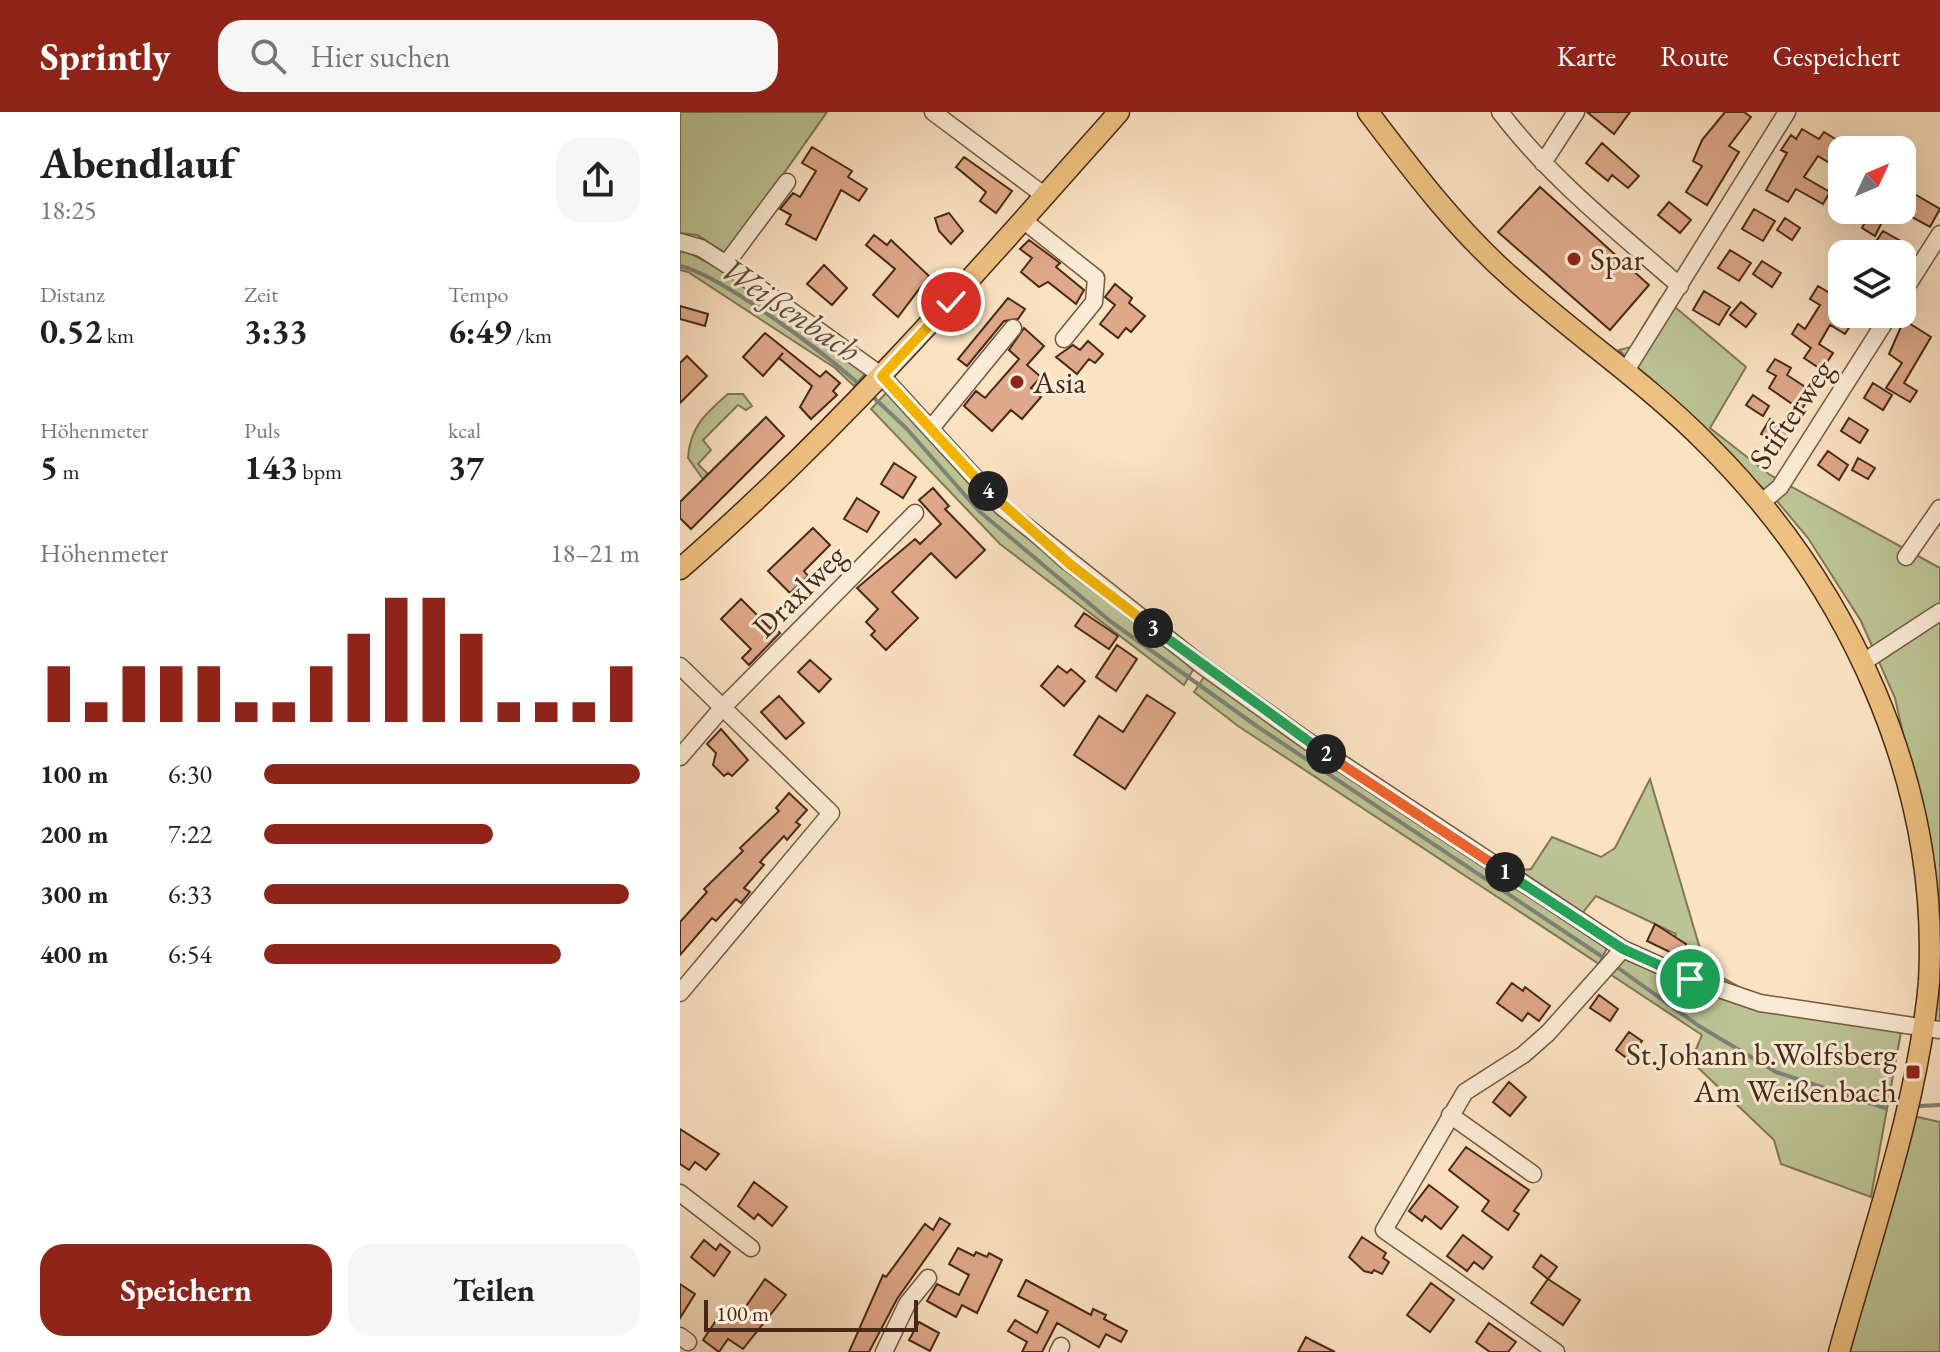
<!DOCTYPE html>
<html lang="de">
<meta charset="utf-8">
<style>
body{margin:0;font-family:"EB Garamond",serif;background:#f6f6f6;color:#202124;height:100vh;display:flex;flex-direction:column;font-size:30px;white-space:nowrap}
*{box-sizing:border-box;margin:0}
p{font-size:26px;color:#757577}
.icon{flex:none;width:44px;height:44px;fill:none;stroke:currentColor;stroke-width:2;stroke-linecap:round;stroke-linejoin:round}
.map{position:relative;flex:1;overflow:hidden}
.details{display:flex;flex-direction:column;background:#fff;width:680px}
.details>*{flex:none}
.needle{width:52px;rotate:46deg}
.tools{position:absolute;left:1148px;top:24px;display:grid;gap:16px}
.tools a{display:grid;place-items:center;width:88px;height:88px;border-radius:16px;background:#fff;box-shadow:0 8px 32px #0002;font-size:40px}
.scale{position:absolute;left:24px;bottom:20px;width:214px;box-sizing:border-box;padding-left:8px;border:4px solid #482916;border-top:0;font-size:22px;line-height:28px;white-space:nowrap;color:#482916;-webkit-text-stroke:6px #fcecd7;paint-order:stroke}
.pin{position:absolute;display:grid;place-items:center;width:68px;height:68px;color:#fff;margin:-34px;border:4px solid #fff;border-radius:50%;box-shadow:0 2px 8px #0007}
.km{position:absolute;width:40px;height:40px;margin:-20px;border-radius:50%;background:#222;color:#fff;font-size:22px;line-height:40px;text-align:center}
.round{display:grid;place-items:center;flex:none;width:84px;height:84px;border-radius:24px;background:#f6f6f6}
.head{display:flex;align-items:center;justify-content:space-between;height:136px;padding:0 40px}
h1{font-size:44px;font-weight:700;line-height:60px}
.metrics{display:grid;grid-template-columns:repeat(3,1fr);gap:12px;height:136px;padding:8px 40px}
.metrics div{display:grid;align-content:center}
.metrics b{font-size:34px;font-weight:700}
.metrics small{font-size:22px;font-weight:400}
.metrics p{font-size:22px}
.chart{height:224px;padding:16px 40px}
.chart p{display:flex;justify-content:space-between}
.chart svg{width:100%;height:144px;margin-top:8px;stroke:#8f2418;stroke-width:6}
.action{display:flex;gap:16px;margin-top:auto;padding:16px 40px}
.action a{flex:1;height:92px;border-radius:24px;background:#8f2418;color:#fff;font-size:32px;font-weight:700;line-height:92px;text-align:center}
.action a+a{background:#f6f6f6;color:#202124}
ul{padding:0 40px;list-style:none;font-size:26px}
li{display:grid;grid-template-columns:128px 96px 1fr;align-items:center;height:60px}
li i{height:20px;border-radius:10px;background:#8f2418}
header{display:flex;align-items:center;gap:48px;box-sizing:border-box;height:112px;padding:0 40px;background:#8f2418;color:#fff}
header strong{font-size:38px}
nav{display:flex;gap:44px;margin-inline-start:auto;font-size:28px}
.search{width:560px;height:72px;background:#f6f6f6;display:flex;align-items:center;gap:20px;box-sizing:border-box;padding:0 28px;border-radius:24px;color:#757577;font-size:30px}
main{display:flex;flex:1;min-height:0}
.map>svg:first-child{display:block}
.green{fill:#bcc494;stroke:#827655;stroke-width:2}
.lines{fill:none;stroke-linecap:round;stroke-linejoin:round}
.stream{stroke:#7e8179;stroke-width:4}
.building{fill:#dfa889;stroke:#482916;stroke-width:2}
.minor-casing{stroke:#755741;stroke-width:19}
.major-casing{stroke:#482916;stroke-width:23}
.minor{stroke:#fcecd7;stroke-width:16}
.major{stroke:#eec180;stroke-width:20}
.split-1-casing{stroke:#fff;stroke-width:16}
.split-2-casing{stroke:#fff;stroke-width:16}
.split-3-casing{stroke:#fff;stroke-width:16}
.split-4-casing{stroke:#fff;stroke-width:16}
.split-5-casing{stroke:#fff;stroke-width:16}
.split-1{stroke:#22a559;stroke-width:10}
.split-2{stroke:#f0652b;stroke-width:10}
.split-3{stroke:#22a559;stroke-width:10}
.split-4{stroke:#f5b400;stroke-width:10}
.split-5{stroke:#f5b400;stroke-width:10}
.poi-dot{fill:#8f2418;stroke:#fcecd7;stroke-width:3}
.labels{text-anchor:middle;stroke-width:6;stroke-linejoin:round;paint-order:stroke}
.poi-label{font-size:32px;fill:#482916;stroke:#fcecd7;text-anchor:start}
.street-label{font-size:32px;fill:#482916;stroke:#fcecd7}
.water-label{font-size:34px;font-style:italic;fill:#5e4e3f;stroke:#fcecd7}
</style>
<header>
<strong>Sprintly</strong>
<div class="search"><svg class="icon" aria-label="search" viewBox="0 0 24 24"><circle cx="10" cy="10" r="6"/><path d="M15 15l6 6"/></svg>Hier suchen</div>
<nav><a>Karte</a><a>Route</a><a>Gespeichert</a></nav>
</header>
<main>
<section class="details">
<div class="head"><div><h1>Abendlauf</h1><p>18:25</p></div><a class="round"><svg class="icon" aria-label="share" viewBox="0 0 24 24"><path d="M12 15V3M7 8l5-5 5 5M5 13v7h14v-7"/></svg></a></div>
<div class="metrics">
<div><p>Distanz</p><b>0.52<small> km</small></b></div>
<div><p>Zeit</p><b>3:33</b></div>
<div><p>Tempo</p><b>6:49<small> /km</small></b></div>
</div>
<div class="metrics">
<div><p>Höhenmeter</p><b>5<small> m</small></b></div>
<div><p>Puls</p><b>143<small> bpm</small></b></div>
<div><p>kcal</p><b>37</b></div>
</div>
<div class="chart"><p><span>Höhenmeter</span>18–21 m</p>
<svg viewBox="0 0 160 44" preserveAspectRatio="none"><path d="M5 44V27M15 44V38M25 44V27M35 44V27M45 44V27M55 44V38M65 44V38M75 44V27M85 44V17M95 44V6M105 44V6M115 44V17M125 44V38M135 44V38M145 44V38M155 44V27"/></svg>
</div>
<ul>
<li><b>100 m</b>6:30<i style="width:100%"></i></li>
<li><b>200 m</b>7:22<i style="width:61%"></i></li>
<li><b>300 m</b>6:33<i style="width:97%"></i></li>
<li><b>400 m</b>6:54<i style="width:79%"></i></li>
</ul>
<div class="action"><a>Speichern</a><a>Teilen</a></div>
</section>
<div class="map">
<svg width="1260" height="1240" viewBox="0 0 1260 1240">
<rect width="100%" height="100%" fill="#fbe2c1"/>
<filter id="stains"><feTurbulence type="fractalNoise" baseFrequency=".0025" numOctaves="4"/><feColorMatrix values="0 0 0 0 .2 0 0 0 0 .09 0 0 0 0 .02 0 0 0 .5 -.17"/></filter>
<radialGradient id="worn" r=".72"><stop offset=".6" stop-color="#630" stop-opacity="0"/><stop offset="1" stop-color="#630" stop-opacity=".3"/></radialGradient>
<path class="green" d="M0,0h147l-100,142 -30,-19 -17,-2z
M0,136l36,19 150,106 -12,13 -19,-18 -147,-96 -8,-2z
M980,187l15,8 71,60 -36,61 60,47 170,93v464l-11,-2 -6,-207 -28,-125 -34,-77 -53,-83 -31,-37 -112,-101 -46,-50 12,-3z
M207,280l115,122 57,52 126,93 8,11 -9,15 -184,-141 -129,-135z
M48,282h15l9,12 -6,4 -8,-5 -35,35 8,10 -13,14 10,10 -5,5 -15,-21c2,-31 17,-44 40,-64z
M524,565l403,271 -8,16 -361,-238 -44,-34z
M970,667l56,190 39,21 -69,-23 10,-23 -12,-6 2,-4 -80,-38 -16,20 -60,-46 11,-1 21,-32 49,20 14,-9z
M944,847l112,44 165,29 -30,165 -90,-33 -7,-24 -83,-79 11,-26 -92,-61z
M1233,1004l27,6v230h-90z"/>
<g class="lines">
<path class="stream" d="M0,154c39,8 150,91 181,120
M191,283l35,33 73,83 131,110 148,106 349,233
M934,853l85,61 77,46 109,36
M1240,994l20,-1"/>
</g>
<path class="building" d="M907,0h43l-16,22z
M1045,0h19l7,5 -22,29 10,6 -32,53 -21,-13 16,-26 -9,-5 9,-21z
M1122,17l17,10 5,-7 18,11v15l-6,9 -18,-11 -14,21 26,15 -7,12 -27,-15 -8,13 -22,-12 21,-37 -6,-3 10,-15 5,4z
M922,31l37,33 -11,12 -16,-13 -4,6 -22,-18z
M132,35l40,24 -4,6 19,12 -8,12 -18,-11 -25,50 -30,-16 5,-9 -11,-6 13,-16 7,4 16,-26 -14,-8z
M284,45l48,34 -16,22 -16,-12 6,-9 -30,-25z
M860,75l109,98 -39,45 -112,-98z
M1231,80l29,17 -10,18 -31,-17z
M989,90l22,18 -11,13 -22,-18z
M1074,97l21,12 -12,20 -21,-12z
M269,101l14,18 -12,13 -12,-13 -4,-13z
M1189,103l13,7 -7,14 -13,-8z
M1105,106l15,10 -8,12 -15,-10z
M1203,119l23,13 -6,10h-15l-12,-8z
M194,123l13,10 4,-5 38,36 -31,41 -25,-22 22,-26 -29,-24z
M349,128l31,23 -4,4 28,23 -8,14 -28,-22 -9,5 -18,-15 11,-14 -12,-9z
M1050,138l21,13 -12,18 -21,-13z
M1082,149l19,12 -9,14 -19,-13z
M144,153l23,23 -15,17 -25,-21z
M435,172l17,14 -3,5 16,13 -14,16 -5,-4 -8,10 -18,-14 15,-19 -10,-8z
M1138,174l15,9 -4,6 13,7v6h16l-13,20 -15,-9 -11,19 14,9 -11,17 -18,-12 7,-10 -19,-14 6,-10 7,5 15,-24 -10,-6z
M1024,179l26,16 -11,18 -26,-15z
M328,186l17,11 -7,10 -14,2 -37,45 -9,-7z
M1061,190l15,12 -10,13 -16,-12z
M0,194l28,8 -3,12 -25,-7z
M1224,208l27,17 -27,46 13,8 -7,11 -24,-14 16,-25 -13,-9z
M344,216l20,18 -17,19 14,12 -10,11 10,9 -19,22 -11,-9 -19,21 -28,-25 12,-15 9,7 34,-39 -10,-9z
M85,221l55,44 6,-6 14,12 -7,8 4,4 -26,24 -11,-12 12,-21 -33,-28 4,-5 -20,23 -20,-19z
M408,229l15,13 -8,9 -6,-4 -12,15 -21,-17 17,-12 7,5z
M7,244l20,20 -27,27v-40z
M1095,247l16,9 -4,7 26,17 -12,18 -32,-22 7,-12 -9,-5z
M1193,271l19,12 -9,15 -19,-12z
M1073,283l16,11 -6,10 -17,-11z
M86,305l18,19 -93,93 -11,-11v-16z
M1169,306l19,12 -8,13 -19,-12z
M1090,307l20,13 -9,14 -20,-12z
M1148,339l20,14 -9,15 -21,-15z
M1178,346l17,10 -7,11 -16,-9z
M214,351l22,14 -13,21 -22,-14z
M253,376l16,18 -4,3 40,41 -29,28 -25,-25 -39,39 26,26 -32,32 -15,-15 4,-4 -9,-9 12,-13 -21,-21 58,-49 5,5 21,-20 -22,-24z
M177,386l22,14 -12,20 -23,-13z
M133,416l17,17 -26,26 4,5 -18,17 -22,-22z
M61,487l30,30 2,-3 7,7 -31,32 -7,-7 9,-9 -30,-30z
M404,501l34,23 -9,13 -34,-23z
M437,533l20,14 -21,32 -20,-14z
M130,548l21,19 -12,13 -21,-20z
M378,554l9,7 4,-4 14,12 -21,25 -23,-20z
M467,583l28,18 -50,76 -51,-34 25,-39 24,16z
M99,584l25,27 -18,16 -25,-27z
M41,617l27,31 -16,16 -4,-3 -4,3 -11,-11 3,-12 -9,-9z
M109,681l18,17 -11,12 4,3 -13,15 -3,-4 -24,26 4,3 -20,23 6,4 -9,11 -5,-4 -20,22 -4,-3 -32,37v-33l27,-30 -3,-3 39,-38 -3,-3 39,-37 -3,-3z
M975,812l31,20 -6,13 -33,-16z
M832,871l11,8 2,-4 25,19 -11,15 -11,-8 -6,8 -25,-18z
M919,883l19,14 -8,12 -20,-13z
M949,920l13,9 -13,19 -13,-10z
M829,970l17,15 -16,19 -17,-14z
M0,1017l39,25 -13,16 -11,-8 -6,8 -9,-6z
M786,1035l63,43 -15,21 5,3 -11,16 -26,-19 7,-10 -40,-31z
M74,1070l33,25 -15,19 -14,-12 -4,5 -16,-13z
M749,1073l29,22 -17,22 -16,-13 -3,5 -13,-10z
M260,1106l10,6 -53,75 -28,53h-20l34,-77 3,2 39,-53 8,6z
M783,1123l29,22 -9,12 -9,-7 -7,9 -20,-15z
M682,1125l24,16 -3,5 6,4 -7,12 -8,-4 -2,3 -8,-2 -15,-14z
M24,1128l12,10 4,-6 10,8 -16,24 -23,-19z
M278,1136l16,8 2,-4 11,5 2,-4 13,7 -25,53 -15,-8 -6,12 -29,-16 10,-17 22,11 10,-20 -20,-11z
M861,1143l16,12 -9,12 -15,-12z
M85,1167l21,16 -43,54 -15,-10 -9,13 -16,-12 20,-30 14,9z
M868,1167l32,21 -17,25 -32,-22z
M346,1168l65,35 2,-6 13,6 -2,4 23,12 -6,11 -15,-8 -7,13 -42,-24 -15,29h-20l5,-10 -19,-11 7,-11 22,13 11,-22 -30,-15z
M751,1171l23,17 -24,32 -23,-17z
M0,1172l15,10 -15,24z
M239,1210l20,11 -9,18 -21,-11z
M809,1211l27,19 -8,10h-18l-14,-10z
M626,1225l7,4 22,11h-37z"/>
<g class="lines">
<g class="minor-casing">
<path id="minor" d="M253,0l112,84
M820,0c51,67 117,119 180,174
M863,51l33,-51
M343,108l73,58 -2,24 -30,37
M0,130l21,6 25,16 156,112 120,131 202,160 102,73 317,209 67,30 70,24 180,27
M46,152l61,-82
M1222,182l38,-60
M945,260l162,-260
M252,315l81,-99
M1081,391l19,-16 110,-173
M1226,445l34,-49
M1185,549l75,-49
M0,554l151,147 -151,180
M0,645l43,-50 192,-194
M770,1003l83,59
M0,1081l71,55
M0,1224l8,6
M204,1240l23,-48 21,-26
M378,1240l3,-6
M876,1240l-172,-122 81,-138 58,-37 25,-22 75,-84"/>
</g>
<g class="major-casing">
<path id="major" d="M688,0c44,58 89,118 144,166 63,57 135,105 195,166 140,139 233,336 222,538 -11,123 -57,251 -90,370
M0,457c161,-140 298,-298 439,-457"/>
</g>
<use href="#minor" class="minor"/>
<use href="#major" class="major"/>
</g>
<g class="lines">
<g class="split-1-casing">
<path id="split-1" d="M825,760l118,77 67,30"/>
</g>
<g class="split-2-casing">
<path id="split-2" d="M646,642l179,118"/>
</g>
<g class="split-3-casing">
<path id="split-3" d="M473,516l173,126"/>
</g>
<g class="split-4-casing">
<path id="split-4" d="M308,379l83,74 82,63"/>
</g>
<g class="split-5-casing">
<path id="split-5" d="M271,190l-69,74 106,115"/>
</g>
<use href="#split-1" class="split-1"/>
<use href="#split-2" class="split-2"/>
<use href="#split-3" class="split-3"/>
<use href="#split-4" class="split-4"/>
<use href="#split-5" class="split-5"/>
</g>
<g class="poi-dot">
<circle cx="894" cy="147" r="8"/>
<circle cx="337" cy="270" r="8"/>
<rect x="1225" y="952" width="16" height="16" rx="4"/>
</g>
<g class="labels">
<g class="poi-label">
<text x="910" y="158">Spar</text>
<text x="353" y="281">Asia</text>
<text x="1217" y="953" text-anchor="end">St.Johann b.Wolfsberg<tspan x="1217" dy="37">Am Weißenbach</tspan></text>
</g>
<g class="street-label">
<text transform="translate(1111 302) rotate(-56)" y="11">Stifterweg</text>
<text transform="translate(119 479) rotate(-45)" y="11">Draxlweg</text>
</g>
<g class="water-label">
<text transform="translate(111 197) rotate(34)" y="12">Weißenbach</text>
</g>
</g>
<rect width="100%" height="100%" filter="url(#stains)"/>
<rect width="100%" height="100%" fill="url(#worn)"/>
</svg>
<div class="tools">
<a><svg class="needle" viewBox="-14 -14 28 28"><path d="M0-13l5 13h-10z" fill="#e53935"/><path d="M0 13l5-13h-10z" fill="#757577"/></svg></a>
<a><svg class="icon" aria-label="layers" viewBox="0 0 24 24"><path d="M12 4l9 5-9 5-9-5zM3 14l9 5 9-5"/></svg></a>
</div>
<div class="scale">100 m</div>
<div class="pin" style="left:1010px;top:867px;background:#1e9e55"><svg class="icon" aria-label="arrive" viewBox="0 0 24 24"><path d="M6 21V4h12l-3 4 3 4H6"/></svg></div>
<div class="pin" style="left:271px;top:190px;background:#d93025"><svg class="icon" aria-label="check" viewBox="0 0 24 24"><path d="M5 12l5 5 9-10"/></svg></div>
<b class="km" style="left:825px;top:760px">1</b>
<b class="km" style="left:646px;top:642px">2</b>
<b class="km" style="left:473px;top:516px">3</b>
<b class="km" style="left:308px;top:379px">4</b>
</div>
</main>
